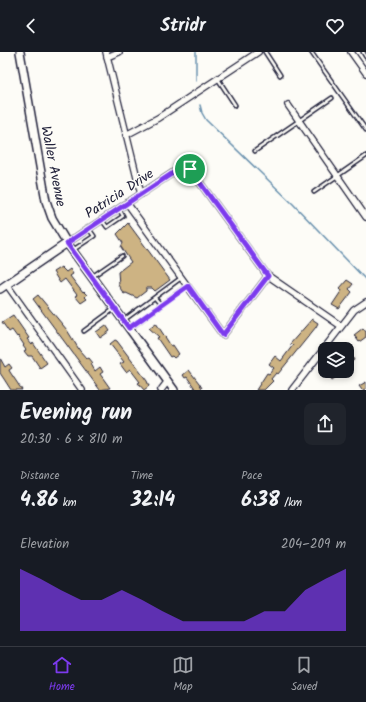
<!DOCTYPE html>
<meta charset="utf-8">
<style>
body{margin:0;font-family:Kalam,sans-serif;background:#20242c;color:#f1f3f6;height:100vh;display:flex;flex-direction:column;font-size:15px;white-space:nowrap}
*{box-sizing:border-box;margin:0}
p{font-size:13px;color:#9ea1a6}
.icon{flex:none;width:22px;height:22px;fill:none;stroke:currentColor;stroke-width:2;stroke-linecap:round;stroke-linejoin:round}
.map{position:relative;height:338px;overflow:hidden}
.sheet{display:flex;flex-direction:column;background:#171b24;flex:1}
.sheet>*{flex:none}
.buttons{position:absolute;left:318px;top:290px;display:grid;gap:8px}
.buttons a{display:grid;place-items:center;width:36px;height:36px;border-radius:8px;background:#171b24;box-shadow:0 2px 6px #0003;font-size:20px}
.pin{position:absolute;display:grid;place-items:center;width:34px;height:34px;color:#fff;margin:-17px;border:2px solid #fff;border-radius:50%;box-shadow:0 1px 4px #0007}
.round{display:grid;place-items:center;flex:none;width:42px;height:42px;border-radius:8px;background:#20242c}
.summary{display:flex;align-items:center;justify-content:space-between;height:68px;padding:0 20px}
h1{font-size:22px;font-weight:800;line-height:30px}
.metrics{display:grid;grid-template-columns:repeat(3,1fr);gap:6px;height:68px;padding:4px 20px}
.metrics div{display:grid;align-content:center}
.metrics b{font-size:20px;font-weight:800}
.metrics small{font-size:11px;font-weight:400}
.metrics p{font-size:11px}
.chart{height:112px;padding:8px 20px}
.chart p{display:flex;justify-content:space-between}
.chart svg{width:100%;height:72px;margin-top:4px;fill:#7c3aed;opacity:.7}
header{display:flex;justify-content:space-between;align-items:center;height:52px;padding:0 20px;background:#171b24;font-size:18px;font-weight:800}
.menu{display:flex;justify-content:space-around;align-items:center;height:56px;border-top:1px solid #363941;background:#171b24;font-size:11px;color:#9ea1a6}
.menu a{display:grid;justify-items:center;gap:2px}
.menu .selected{color:#7c3aed}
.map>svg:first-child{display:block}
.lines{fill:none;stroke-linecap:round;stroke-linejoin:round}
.stream{stroke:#6991ae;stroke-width:1.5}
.building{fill:#cdb383;stroke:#22223b}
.service-casing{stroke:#22223b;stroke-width:5.5}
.minor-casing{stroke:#22223b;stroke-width:8}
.tertiary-casing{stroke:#22223b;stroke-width:10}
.service{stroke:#fdfcf7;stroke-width:2.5}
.minor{stroke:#fdfcf7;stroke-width:5.5}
.tertiary{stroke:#fdfcf7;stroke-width:7}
.route-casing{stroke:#fff;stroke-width:8}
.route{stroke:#7c3aed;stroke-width:5}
.labels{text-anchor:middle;stroke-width:3;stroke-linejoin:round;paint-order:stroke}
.street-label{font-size:14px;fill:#22223b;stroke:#fdfcf7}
</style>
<header><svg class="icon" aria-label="back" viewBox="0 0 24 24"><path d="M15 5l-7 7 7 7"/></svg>Stridr<svg class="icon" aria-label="heart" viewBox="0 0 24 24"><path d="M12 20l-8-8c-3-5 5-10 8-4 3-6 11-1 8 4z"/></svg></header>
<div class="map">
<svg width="366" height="338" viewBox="0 0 366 338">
<rect width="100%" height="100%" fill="#fdfcf7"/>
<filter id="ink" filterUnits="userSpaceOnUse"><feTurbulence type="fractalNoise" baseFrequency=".025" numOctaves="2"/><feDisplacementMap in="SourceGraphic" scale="8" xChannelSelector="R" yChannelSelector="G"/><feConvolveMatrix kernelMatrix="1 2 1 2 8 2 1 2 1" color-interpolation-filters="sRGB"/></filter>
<g filter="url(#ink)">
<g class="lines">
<path class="stream" d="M196,0v29
M200,53l2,8 4,7 87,84 73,76"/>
</g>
<path class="building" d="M128,171l42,57 -15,11 -3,-3h-6v3l-9,7 -11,-5 -2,1 -6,-9 1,-1 -1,-12 13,-10 -10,-15 2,-4 -6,-9z
M61,215l5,5 4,-3 3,5 -3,2 13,17 1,-1 3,3 -2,2 2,2 -6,4 -6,-7 2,-1 -12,-16 -5,4 -5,-8 -2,-3z
M347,228l6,4 -4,5 3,3 -13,17 -7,-4 10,-15 -2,-2z
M38,243l29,35 13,21 7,8 2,-1 4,5 -2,1 4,7 5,-4 3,5 -3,2 10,14 -10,2 -67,-91z
M13,263l16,23 -2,1 5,6 1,-2 14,20 -7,5 -8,-12h-4l-4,-5 2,-1 -3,-4 1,-1 -6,-9 -1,1 -5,-7 -3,2 -7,-10z
M312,267l6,4 -2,4 -38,47 -2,-1 -5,6 2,2 -9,9h-8l11,-17 2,1 5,-6 -5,-4 6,-8 6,5 12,-16 -3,-1z
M156,271l15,23 2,-1 6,9 -5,4 -2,-2 -2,1 -13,-19 2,-1 -10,-9z
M106,273l4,6 -10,7 -4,-6z
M363,276l3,4v5l-7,5 -5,-7z
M115,288l2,1 30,40 2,5 -5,4 -6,-7 2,-1 -10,-13 -4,3 -6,-8 4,-2 -14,-18z
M347,295l7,13 -4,3 -3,-5z
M0,306l5,9 4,-3 3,4 -3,2 1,2 12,18h-11l-7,-11 -4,-6z
M189,318l10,13 3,5 -3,2h-3l-9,-13 -2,1 -2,-3z
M328,319h8l3,4 -7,5 -6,-8z
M366,330v7l-4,1 -3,-4z"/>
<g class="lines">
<g class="service-casing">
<path id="service" d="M265,0l15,23
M311,0l55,78
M363,0l3,5
M218,27l17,26
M255,99l77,-53
M314,140l52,-36
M102,168l5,7 16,-11 -4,-7
M73,198l21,-14 -5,-7
M93,224l29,-20
M155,246l6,7
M124,268l57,-42
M130,276l57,-42
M84,279l30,-22"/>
</g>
<g class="minor-casing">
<path id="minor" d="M106,0l35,142
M351,0l15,21
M107,5l12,-5
M288,53l78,112
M126,83l32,-17 100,-66
M127,151l96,132 45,-59
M67,191l113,-75 6,-2 4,3 77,106 74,51
M7,233l75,105
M161,338l7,-9
M292,338l62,-80 12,-8"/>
</g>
<g class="tertiary-casing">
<path id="tertiary" d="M20,0l26,149 6,17 15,25 107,147
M0,237l67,-46"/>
</g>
<use href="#service" class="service"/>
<use href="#minor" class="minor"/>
<use href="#tertiary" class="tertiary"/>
</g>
</g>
<g class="lines" filter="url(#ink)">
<g class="route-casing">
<path id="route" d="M186,114l4,3 78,107 -45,59 -35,-49 -59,42 -62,-85 115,-76z"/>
</g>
<use href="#route" class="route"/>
</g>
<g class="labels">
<g class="street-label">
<text transform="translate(54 114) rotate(79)" y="5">Waller Avenue</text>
<text transform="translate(119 141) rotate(-33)" y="5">Patricia Drive</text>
</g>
</g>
</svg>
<div class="buttons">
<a><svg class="icon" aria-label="layers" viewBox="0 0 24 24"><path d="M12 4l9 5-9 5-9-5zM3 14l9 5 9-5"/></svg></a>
</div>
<div class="pin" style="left:190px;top:117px;background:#1e9e55"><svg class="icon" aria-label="arrive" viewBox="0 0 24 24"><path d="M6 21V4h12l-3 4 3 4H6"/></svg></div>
</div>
<section class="sheet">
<div class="summary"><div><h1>Evening run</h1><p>20:30 · 6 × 810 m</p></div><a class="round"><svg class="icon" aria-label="share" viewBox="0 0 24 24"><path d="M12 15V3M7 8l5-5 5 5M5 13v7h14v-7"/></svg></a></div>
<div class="metrics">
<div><p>Distance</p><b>4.86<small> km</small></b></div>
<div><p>Time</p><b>32:14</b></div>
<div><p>Pace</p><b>6:38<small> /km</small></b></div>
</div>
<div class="chart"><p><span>Elevation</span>204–209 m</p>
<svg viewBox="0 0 160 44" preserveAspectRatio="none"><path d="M0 44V6L10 12L20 19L30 25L40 25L50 19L60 25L70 32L80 38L90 38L100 38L110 38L120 32L130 32L140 19L150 12L160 6V44z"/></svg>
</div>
</section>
<nav class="menu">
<a class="selected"><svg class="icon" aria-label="home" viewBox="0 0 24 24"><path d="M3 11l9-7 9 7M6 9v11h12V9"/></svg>Home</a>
<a><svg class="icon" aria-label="map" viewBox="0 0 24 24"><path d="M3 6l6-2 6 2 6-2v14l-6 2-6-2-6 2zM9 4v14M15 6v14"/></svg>Map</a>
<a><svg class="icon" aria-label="saved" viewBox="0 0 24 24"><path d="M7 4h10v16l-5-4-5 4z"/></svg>Saved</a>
</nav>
